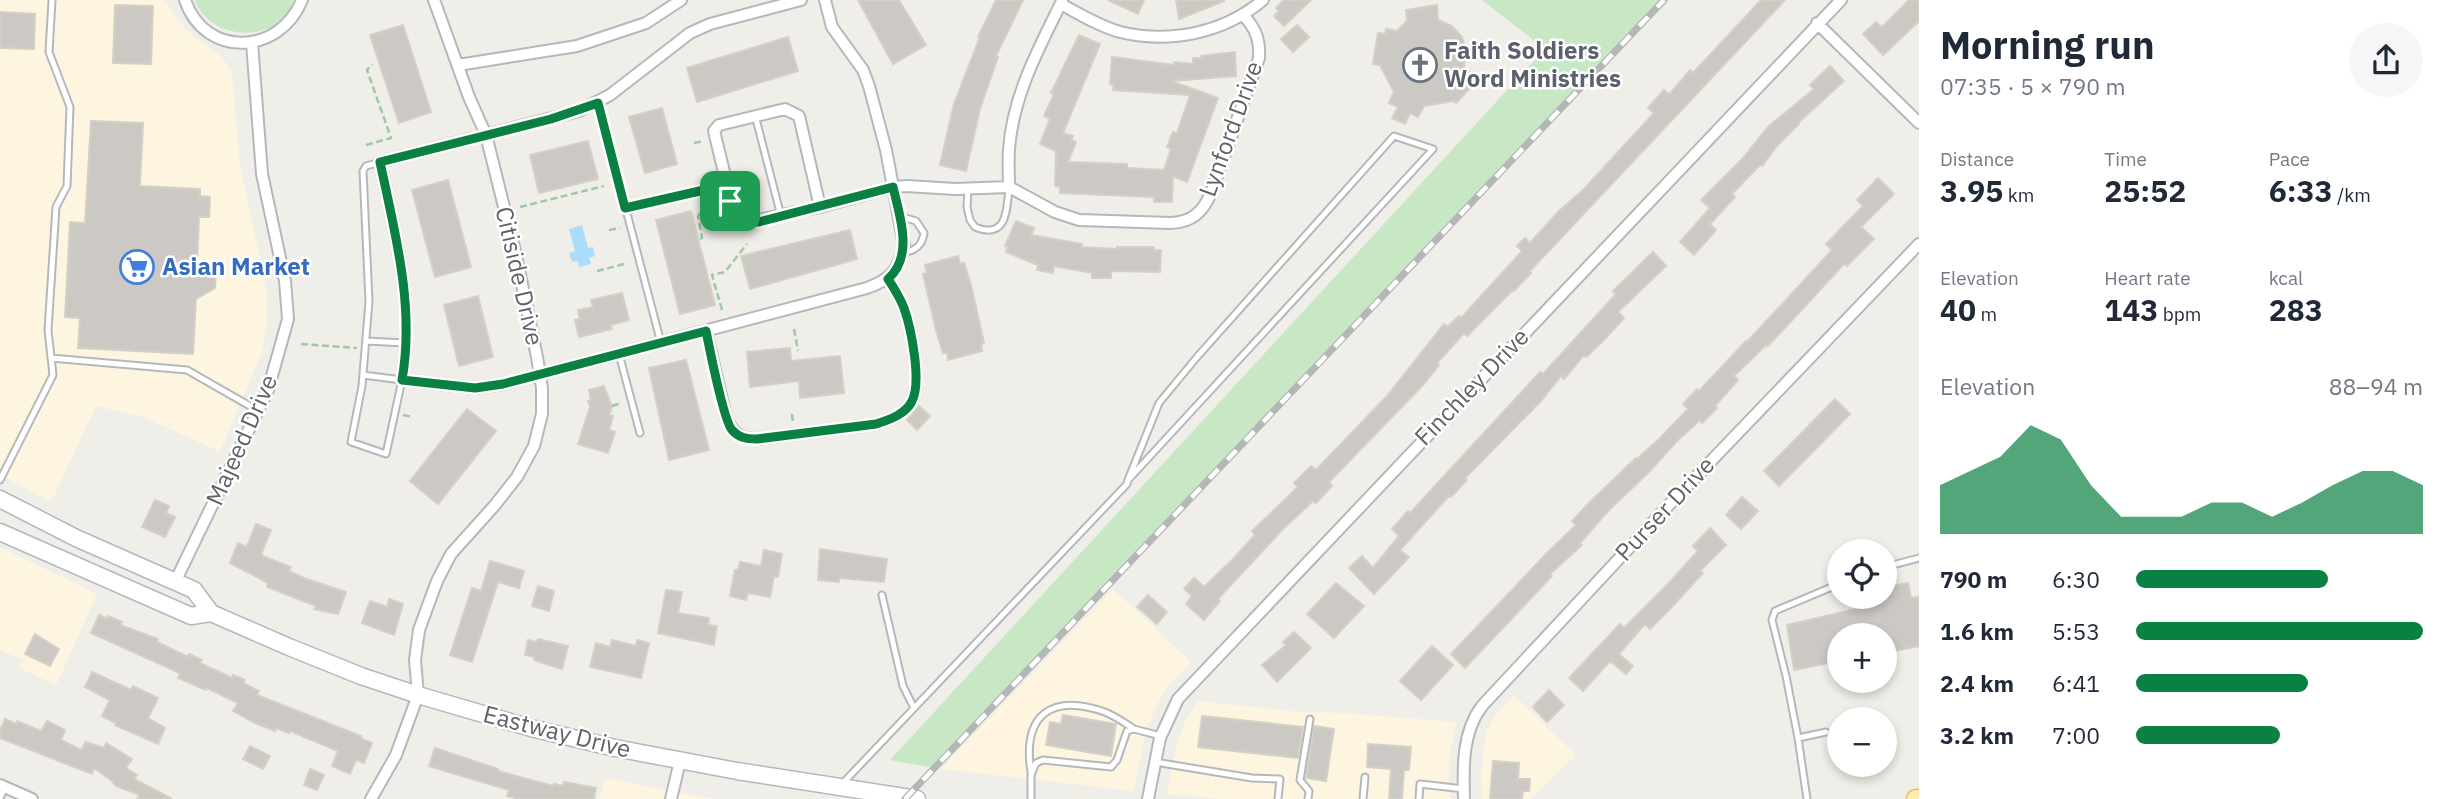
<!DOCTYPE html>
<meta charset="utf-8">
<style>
body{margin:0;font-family:"IBM Plex Sans",sans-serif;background:#f6f6f7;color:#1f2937;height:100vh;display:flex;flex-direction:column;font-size:26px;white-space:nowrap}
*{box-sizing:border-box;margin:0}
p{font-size:23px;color:#747a83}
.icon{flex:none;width:38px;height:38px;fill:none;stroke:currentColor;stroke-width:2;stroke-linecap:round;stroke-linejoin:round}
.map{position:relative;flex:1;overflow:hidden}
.sheet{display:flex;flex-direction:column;background:#fff;width:525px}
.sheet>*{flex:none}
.buttons{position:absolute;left:1827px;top:539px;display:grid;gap:14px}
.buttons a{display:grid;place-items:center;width:70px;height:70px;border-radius:50%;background:#fff;box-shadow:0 4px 10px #0003;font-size:35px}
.pin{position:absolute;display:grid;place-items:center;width:60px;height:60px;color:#fff;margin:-30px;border-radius:14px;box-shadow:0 4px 10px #0006}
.round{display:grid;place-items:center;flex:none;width:74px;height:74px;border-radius:37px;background:#f6f6f7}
.summary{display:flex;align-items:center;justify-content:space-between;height:119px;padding:0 21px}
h1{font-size:38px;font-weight:700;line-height:52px}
.stats{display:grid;grid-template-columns:repeat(3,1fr);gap:10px;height:119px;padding:7px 21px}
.stats div{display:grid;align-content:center}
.stats b{font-size:30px;font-weight:700}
.stats small{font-size:19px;font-weight:400}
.stats p{font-size:19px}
.chart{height:196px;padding:14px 21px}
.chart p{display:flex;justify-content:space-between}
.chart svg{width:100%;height:126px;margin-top:7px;fill:#0b8043;opacity:.7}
ul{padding:0 21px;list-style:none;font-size:23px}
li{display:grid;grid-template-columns:112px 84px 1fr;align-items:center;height:52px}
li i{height:18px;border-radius:9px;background:#0b8043}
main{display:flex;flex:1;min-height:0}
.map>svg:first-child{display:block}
.commercial{fill:#fdf5e0}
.green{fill:#c7e7c5}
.water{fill:#acdcfc}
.building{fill:#ccc9c4;stroke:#d5d0c6;stroke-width:2}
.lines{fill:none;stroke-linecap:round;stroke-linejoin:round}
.lane-casing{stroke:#b5b8bb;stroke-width:9}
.street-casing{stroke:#b5b8bb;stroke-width:14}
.secondary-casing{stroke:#b4b7bb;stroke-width:19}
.primary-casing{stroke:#eec163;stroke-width:21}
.path{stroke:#9fc8a8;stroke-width:2.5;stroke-dasharray:7 3.5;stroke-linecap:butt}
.lane{stroke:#fff;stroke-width:5}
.street{stroke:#fff;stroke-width:10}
.secondary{stroke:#fff;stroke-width:16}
.primary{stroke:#fdedb0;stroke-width:18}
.rail-casing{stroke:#b5b6b7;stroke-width:7}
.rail{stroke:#fff;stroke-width:4.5;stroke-dasharray:13;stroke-linecap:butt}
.route-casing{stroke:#fff;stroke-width:14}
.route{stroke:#0b8043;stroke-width:9}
.labels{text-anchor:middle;stroke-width:5;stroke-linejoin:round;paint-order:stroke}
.worship-label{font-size:24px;font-weight:bold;fill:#5b616d;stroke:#fff;text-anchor:start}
.street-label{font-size:24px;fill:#5f6367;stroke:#fff}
.shop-label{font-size:24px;font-weight:bold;fill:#366cbe;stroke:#fff;text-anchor:start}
</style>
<main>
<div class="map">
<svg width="1919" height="799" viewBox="0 0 1919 799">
<rect width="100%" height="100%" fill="#f0eee8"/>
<path class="commercial" d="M0,0h164l23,31 35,26 10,15 8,92 26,125 1,32 -5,31 -42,100 -74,-34 -50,-12 -45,96 -51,-27z
M0,547l97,47 -41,91 -36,-17 3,-8 -23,-10z
M1113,589l78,73 -25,27 -9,16 -12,29 -11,57 -193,-22z
M1514,695l62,60 -46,44h-48l-1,-26 5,-41 9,-16z
M1198,701l101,11 43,1 114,9 -7,39v38h-226l-56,-5 10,-52 9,-22z
M605,778l107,21h-113z"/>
<path class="green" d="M195,0h98c-12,45 -84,42 -98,0z
M1482,0h179l-727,768 -44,-8 655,-711z"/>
<path class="water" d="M582,225l6,23 5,-1 2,9 -6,2 2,6 -12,3 -1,-6 -6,1 -3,-9 6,-2 -6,-22z"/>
<path class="building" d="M858,0h41l27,45 -33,19z
M996,0h27l-27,56 2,1 -18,52 -14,62 -26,-6 14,-61 26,-67h-2z
M1108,0h36l-6,14z
M1176,0h48v1l-45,18z
M1284,0h27l-27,26 -10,-10 5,-5 -3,-3z
M1761,0h24l-256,272 2,1 -17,18 -1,-1 -46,46 -3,-3 -27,30 2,2 -15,19 -95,98 3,4 -16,17 -3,-2 -31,29 -64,69 2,2 -16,19 -18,-16 6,-8 -8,-7 10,-11 10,9 29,-28 22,-24 -3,-4 46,-44 -4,-4 17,-17 5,4 71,-74 57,-72 3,3 12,-11 2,2 61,-67 -5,-5 8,-8 5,5 29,-32 25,-22 70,-76 -6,-5 16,-18 5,5 21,-25 3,3z
M1909,0h10v21l-36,34 -20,-21 13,-12 6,5z
M115,5l38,1 -2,58 -38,-1z
M1437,5l1,15 14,6 10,11 4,14 -2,16 14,12 -22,24 -2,-2 -30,5 -6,11 -8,-4 -5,11 -13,-6 6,-11 -9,-4 5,-11 -14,-27 -7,-1 5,-31 7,1 1,-5 11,2 10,-10 -1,-11z
M0,12l35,2 -1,35 -34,-1z
M403,25l28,87 -32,11 -29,-88z
M1297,25l12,12 -16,15 -12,-13z
M1079,35l21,9 -37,89 10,3 -2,4 5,2 -8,20 59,2v4l37,2 7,-21 -4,-2 6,-15 4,1 13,-38 -77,-5 1,-5 -4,-1 2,-27 62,8v-3l19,2v-6h8v-2l34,-4 1,24 -65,5 47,17 -31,84 -14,-6 -1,26h-18v-5l-94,-4v-6l-5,-1 1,-35 -16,-7 10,-25 -6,-3 10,-22 -3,-1z
M788,37l10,34 -101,31 -10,-34z
M1830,66l14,15 -46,42 1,1 -22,22 -15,20 -2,-1 -28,29 3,3 -25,27 6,6 -22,25 -14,-13 30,-34 -9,-8 42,-42 26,-32 45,-37 -4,-4z
M662,108l15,56 -32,9 -16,-56z
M91,121l52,2 -3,63 60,3v7l10,1 -1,20h-10l-2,47 19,6 -1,18 -19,11 -3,55 -115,-6 2,-30 -15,-1 5,-95 15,1z
M588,141l10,38 -59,14 -9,-38z
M1878,178l16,16 -33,33 13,12 -27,27 -2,-3 -77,83 -2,-1 -32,31 4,4 -23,26 2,2 -15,15 -2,-3 -23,21 -28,31 -40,38 -29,33 2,2 -32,29 2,2 -87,92 -14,-14 96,-101 29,-28 -4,-4 17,-18 47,-45 1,1 23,-21 28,-29 -5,-5 14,-15 2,2 47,-50 1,1 85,-92 -6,-6 37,-38 -6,-6z
M448,180l23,87 -36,10 -23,-87z
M691,211l24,94 -35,9 -24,-94z
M1016,221l18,7 -3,7 51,9v3l35,2v-2h37v3h7l-1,22 -49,-1v7h-19v-5l-38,-7 -1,7 -16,-3 1,-5 -32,-13 2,-5 -3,-1z
M850,230l7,29 -107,30 -9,-33z
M1653,252l13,14 -48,46 6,6 -21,23 -17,16 -2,-2 -20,24 -3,-3 -21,26 -75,76 2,2 -16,17 -2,-1 -21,23 -28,31 9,7 -35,37 -25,-26 13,-12 11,12 26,-32 -7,-7 16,-18 2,2 130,-141 3,2 73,-80 -3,-3z
M958,256l2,8 4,-1 7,22 13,58 -3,1 1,7 -34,9 -1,-8 -4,1 -7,-23 -13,-56 4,-1 -2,-8z
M622,293l7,27 -18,5 1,4 -33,8 -4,-17 5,-1 -2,-9 15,-3 -2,-7z
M478,296l15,61 -34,9 -15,-61z
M790,348l1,13 49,-5 4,37 -44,5 -1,-17 -49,6 -3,-35z
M686,360l23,90 -40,10 -20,-92z
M604,386l8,21 -3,8 4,1 -4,14 6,2 -7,21 -30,-9 12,-37 -2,-6 3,-1 -2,-10z
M1835,399l15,15 -71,72 -15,-15z
M919,406l11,10 -13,14 -10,-10z
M467,409l29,22 -58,73 -28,-23z
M1742,497l16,14 -17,18 -15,-14z
M155,500l14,6 -3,7 9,4 -10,20 -23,-10z
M256,524l15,6 -10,24 4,3 26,10 -2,4 15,7 42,14 -8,22 -24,-5 2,-3 -49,-19 1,-4 -38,-20 8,-20 9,4z
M1710,528l16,17 -26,26 3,2 -34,37 -19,19 -5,-5 -26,30 14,12 -7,8 -16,-13 -27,30 -14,-13 51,-54 4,4 43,-43 31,-34 -5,-5z
M820,549l67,10 -3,23 -45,-4v4l-21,-2z
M764,550l18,4 -4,23 -4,-1 -4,21 -22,-4 -2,7 -16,-4 5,-26h3l2,-8 21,4z
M490,561l34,10 -5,17 -21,-6 -26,80 -22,-7 22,-67 9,3z
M1336,583l28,23 -30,32 -27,-24z
M1908,583l3,15 8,-1v49l-34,7v-18h-46v26l-45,9 -7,-45 82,-19 -2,-9h18v-10z
M538,586l16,5 -5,20 -17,-5z
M666,590l16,2 -4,21 31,5 -1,7 9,1 -3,19 -56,-12z
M1148,595l19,17 -10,12 -20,-17z
M389,599l14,5 -9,31 -32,-12 8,-22 17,6z
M99,615l8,4 1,-3 14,6 -2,3 38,14 -1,3 31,15 1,-3 13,6 -2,3 32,15 1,-3 12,5 -2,3 16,8 -2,4 104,41 -1,2 12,5 -8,20 -8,-3 -6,14 -18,-8 6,-15 -48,-20 -1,2 -13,-5 -1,3 -20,-8 -22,-12 5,-8 -31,-15 -1,2 -28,-12 2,-5 -89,-40z
M1294,632l17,16 -34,34 -15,-17 24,-20 -3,-3z
M35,634l24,15 -9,17 -25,-12z
M538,639l30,7 -6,23 -28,-9 1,-3 -10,-2 3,-15 9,2z
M612,640l24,6 1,-6 12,3 -8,35 -51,-11 6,-24 14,4z
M1432,646l21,19 -32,35 -21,-19z
M92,672l39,18 2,-4 25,12 -10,20 17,10 -7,16 -43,-19 1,-2 -14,-7 8,-16 -25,-13z
M1549,690l15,15 -17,17 -14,-15z
M1063,715l53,9 -5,32 -65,-11 4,-23 11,2z
M1202,716l101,11 -5,31 -100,-11z
M5,719l11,5 1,-3 24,10 6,-10 18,9 -4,10 20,10 5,-8 18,6 2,-5 26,16 -6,9 11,7 -3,4 38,20h-35l3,-4 -24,-9 -5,-6 -17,-12 -2,6 -92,-36v-8z
M1314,726l20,3 -8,52 -20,-3z
M1368,744l43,3 -2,23h-5l-2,29h-13l2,-30 -24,-2z
M250,746l20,10 -7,13 -20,-10z
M435,748l63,21v2l55,15 1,-2 9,2 1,-4 32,6 -2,11h-75l-12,-3 2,-6 -80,-24z
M1493,761l26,2 -1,16h12l-1,12h-6l-1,8h-32z
M310,769l14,6 -7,15 -13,-5z"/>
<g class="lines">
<g class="lane-casing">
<path id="lane" d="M598,103l63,240
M755,115l26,101
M968,189l-1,18 3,13 5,7c32,13 32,-17 34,-40
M625,208l101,-23
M899,216l17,5 8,12c-2,13 -9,18 -22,20
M366,341l39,2
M619,354l21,79
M51,358l136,12 70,40
M363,375l39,5 -16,74 -35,-12 11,-56 7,-85 -6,-130 3,-5 14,-4
M0,480l53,-105 -5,-45 8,-123 11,-21 3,-79 -21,-55 3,-52
M1885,567l34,-9
M882,595l21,91 11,22
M1798,738l28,-6
M1155,762l97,16 28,1 -2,20
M1031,772c-9,-57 20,-79 74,-60 10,4 20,11 29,17
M842,784l285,-300 1,-4 31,-77 38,-46 197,-221 39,13 -305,331
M0,798l5,-11
M1031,799v-24l5,-12 7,-3 68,7 6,-7 10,-29 7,-2 27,7
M1308,799l1,-8 -9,-11 10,-61
M1363,799l2,-22
M1419,799l1,-15 44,5
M1807,799l-9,-61 -12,-62 -14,-56 3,-9 64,-27"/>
</g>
<g class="street-casing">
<path id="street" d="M185,0c20,59 95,55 117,0
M801,0l-91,24 -20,9 -80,62 -31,16 -199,51c15,71 35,145 22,218l73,8 29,-4 363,-96c23,-8 32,-18 37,-43l-18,-95 -17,-64 -6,-16 -31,-43 -7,-27
M1061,4c18,10 38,22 59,28 50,12 104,1 143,-32
M1817,23l102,100
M458,65l119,-19 69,-23 35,-23
M785,109l14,7 21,91 -71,15 -9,-4 -7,-9 -19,-78 5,-6z
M1009,187l46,25 24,8 92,3c21,-1 32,-11 40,-30l48,-135c1,-18 -3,-29 -15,-42
M1009,187c0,-13 -1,-26 0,-38 4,-54 30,-101 53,-148
M820,207l73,-20 14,-1 48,3 54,-2
M706,331l20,86c6,16 15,22 31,22l119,-15c13,-4 30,-10 36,-23 10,-19 -1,-73 -8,-93 -4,-10 -10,-20 -16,-29
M175,582l93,-192 20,-71 -3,-38 -23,-107 -10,-131
M0,785l32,14
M371,799l25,-44 22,-60 -3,-35 4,-30 18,-49 14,-27 44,-49 22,-28 17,-31 8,-32v-26l-5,-31 -21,-102 -30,-120 -17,-38 -35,-97
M671,799l9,-38
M1148,799l12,-61 18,-39 663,-699
M1464,799c-1,-31 -2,-67 18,-93l185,-199 252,-263"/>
</g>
<g class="secondary-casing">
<path id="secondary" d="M0,499l76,39 118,52 17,23 78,34 72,29 57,19 113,33 84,20 122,23 180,28
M0,532l191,84 20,-3"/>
</g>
<g class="primary-casing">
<path id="primary" d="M1916,799h3"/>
</g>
<path class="path" d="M694,143l10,-2
M366,145l25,-7 -24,-68 5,-6
M520,207l84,-21
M609,230l11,-2
M700,239l2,-1 -4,-22 7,-8 16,-5
M597,271l27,-7
M722,310l-10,-35 13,-3 22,-28
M794,329l4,22
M301,344l56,4
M612,406l10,-3
M792,414l1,10
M403,415l10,2"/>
<use href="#lane" class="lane"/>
<use href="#street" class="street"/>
<use href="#secondary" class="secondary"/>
<use href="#primary" class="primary"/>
<g class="rail-casing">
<path id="rail" d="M905,799l759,-799"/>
</g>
<use href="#rail" class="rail"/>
</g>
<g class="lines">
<g class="route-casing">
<path id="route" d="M598,103l27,105 101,-23c5,20 8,38 33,37l134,-35c7,30 21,69 -5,92 6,9 12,19 16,29 7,20 18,74 8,93 -6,13 -23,19 -36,23l-119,15c-10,0 -18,-1 -25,-9 -9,-11 -22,-80 -26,-99l-203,53 -28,4 -73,-8c13,-73 -7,-147 -22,-218l171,-43z"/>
</g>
<use href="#route" class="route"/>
</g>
<defs>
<g id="church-ring" transform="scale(1.75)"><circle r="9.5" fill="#fff" stroke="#6b7280" stroke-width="1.5"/><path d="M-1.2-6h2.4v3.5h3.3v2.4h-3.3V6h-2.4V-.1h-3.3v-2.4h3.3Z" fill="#6b7280"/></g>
<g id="supermarket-ring" transform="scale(1.75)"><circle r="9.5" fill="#fff" stroke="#3f7fe0" stroke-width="1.5"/><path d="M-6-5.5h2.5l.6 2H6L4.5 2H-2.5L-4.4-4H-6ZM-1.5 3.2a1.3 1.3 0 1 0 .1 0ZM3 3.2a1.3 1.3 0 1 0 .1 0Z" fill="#3f7fe0"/></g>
</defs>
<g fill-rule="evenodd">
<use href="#church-ring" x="1420" y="65"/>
<use href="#supermarket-ring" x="137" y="267"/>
</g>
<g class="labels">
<g class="worship-label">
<text x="1444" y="59">Faith Soldiers<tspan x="1444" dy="28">Word Ministries</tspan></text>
</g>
<g class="street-label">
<text transform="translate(1231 129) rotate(-70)" y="8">Lynford Drive</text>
<text transform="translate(519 276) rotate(77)" y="8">Citiside Drive</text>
<text transform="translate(1472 387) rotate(-46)" y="8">Finchley Drive</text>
<text transform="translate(242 440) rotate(-66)" y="8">Majeed Drive</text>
<text transform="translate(1665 509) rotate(-47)" y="8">Purser Drive</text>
<text transform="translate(557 732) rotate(14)" y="8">Eastway Drive</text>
</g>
<g class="shop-label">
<text x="162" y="275">Asian Market</text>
</g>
</g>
</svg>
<div class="buttons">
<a><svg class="icon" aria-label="locate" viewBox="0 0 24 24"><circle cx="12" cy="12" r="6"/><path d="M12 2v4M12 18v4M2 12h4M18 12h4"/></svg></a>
<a>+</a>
<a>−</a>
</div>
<div class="pin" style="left:730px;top:201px;background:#1e9e55"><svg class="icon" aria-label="arrive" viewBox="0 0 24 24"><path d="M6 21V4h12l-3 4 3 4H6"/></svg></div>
</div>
<section class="sheet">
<div class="summary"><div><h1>Morning run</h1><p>07:35 · 5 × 790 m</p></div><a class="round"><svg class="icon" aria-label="share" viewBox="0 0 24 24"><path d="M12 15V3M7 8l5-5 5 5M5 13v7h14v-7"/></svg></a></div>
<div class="stats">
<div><p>Distance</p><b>3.95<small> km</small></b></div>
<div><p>Time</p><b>25:52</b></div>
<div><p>Pace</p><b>6:33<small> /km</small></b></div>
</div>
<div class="stats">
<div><p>Elevation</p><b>40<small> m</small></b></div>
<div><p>Heart rate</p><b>143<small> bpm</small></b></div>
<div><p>kcal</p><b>283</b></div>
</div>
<div class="chart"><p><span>Elevation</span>88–94 m</p>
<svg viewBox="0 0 160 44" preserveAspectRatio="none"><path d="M0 44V27L10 22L20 17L30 6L40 11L50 27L60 38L70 38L80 38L90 33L100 33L110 38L120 33L130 27L140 22L150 22L160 27V44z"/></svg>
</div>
<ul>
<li><b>790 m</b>6:30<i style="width:67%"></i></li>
<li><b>1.6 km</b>5:53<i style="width:100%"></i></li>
<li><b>2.4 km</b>6:41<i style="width:60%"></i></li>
<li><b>3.2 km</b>7:00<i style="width:50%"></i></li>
</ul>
</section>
</main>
